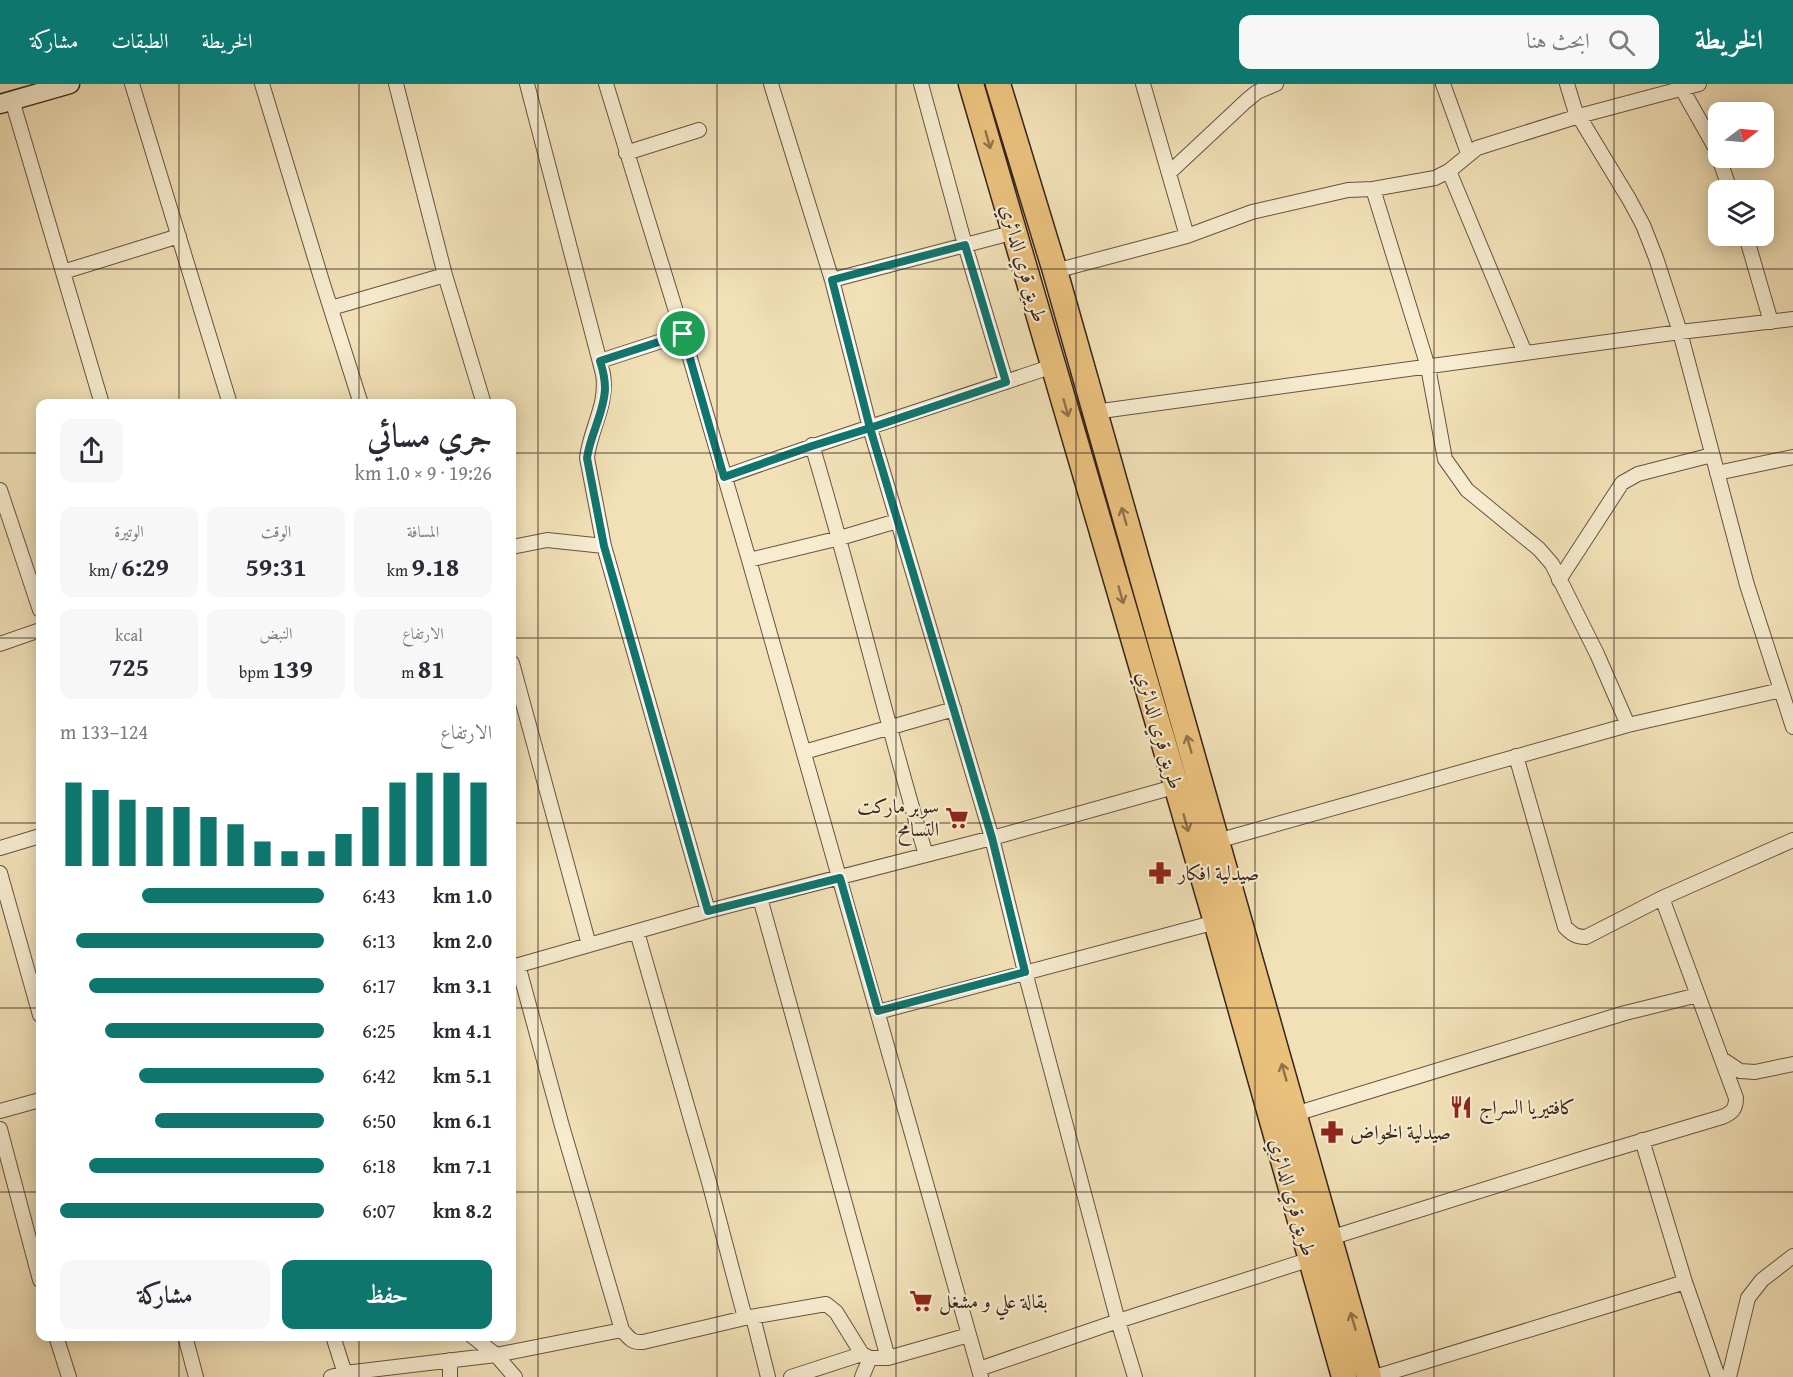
<!DOCTYPE html>
<html lang="ar">
<meta charset="utf-8">
<style>
body{margin:0;font-family:"Gentium Book Plus",Amiri,serif;background:#f7f7f7;color:#2b2b33;direction:rtl;height:100vh;display:flex;flex-direction:column;font-size:22px;white-space:nowrap}
*{box-sizing:border-box;margin:0}
p{font-size:20px;color:#7c7c81}
.icon{flex:none;width:33px;height:33px;fill:none;stroke:currentColor;stroke-width:2;stroke-linecap:round;stroke-linejoin:round}
.map{position:relative;flex:1;overflow:hidden;direction:ltr}
.sheet{position:absolute;left:36px;top:315px;width:480px;height:942px;display:flex;flex-direction:column;background:#fff;border-radius:12px;box-shadow:0 3px 15px #0003;direction:rtl}
.sheet>*{flex:none}
.needle{width:39px;rotate:74deg}
.controls{position:absolute;left:1708px;top:18px;display:grid;gap:12px}
.controls a{display:grid;place-items:center;width:66px;height:66px;border-radius:12px;background:#fff;box-shadow:0 3px 15px #0003;font-size:30px}
.pin{position:absolute;display:grid;place-items:center;width:51px;height:51px;color:#fff;margin:-26px;border:3px solid #fff;border-radius:50%;box-shadow:0 2px 6px #0007}
.round{display:grid;place-items:center;flex:none;width:63px;height:63px;border-radius:12px;background:#f7f7f7}
.overview{display:flex;align-items:center;justify-content:space-between;height:102px;padding:0 24px}
h1{font-size:33px;font-weight:800;line-height:45px}
.figures{display:grid;grid-template-columns:repeat(3,1fr);gap:9px;height:102px;padding:6px 24px}
.figures div{display:grid;align-content:center;border-radius:12px;background:#f7f7f7;text-align:center}
.figures b{font-size:26px;font-weight:800}
.figures small{font-size:16px;font-weight:400}
.figures p{font-size:16px}
.chart{height:168px;padding:12px 24px}
.chart p{display:flex;justify-content:space-between}
.chart svg{width:100%;height:108px;margin-top:6px;stroke:#0f766e;stroke-width:6}
.button{display:flex;gap:12px;margin-top:auto;padding:12px 24px}
.button a{flex:1;height:69px;border-radius:12px;background:#0f766e;color:#fff;font-size:24px;font-weight:800;line-height:69px;text-align:center}
.button a+a{background:#f7f7f7;color:#2b2b33}
ul{padding:0 24px;list-style:none;font-size:20px}
li{display:grid;grid-template-columns:96px 72px 1fr;align-items:center;height:45px}
li i{height:15px;border-radius:8px;background:#0f766e}
header{display:flex;align-items:center;gap:36px;box-sizing:border-box;height:84px;padding:0 30px;background:#0f766e;color:#fff}
header strong{font-size:28px}
nav{display:flex;gap:33px;margin-inline-start:auto;font-size:21px}
.search{width:420px;height:54px;background:#f7f7f7;display:flex;align-items:center;gap:15px;box-sizing:border-box;padding:0 21px;border-radius:12px;color:#7c7c81;font-size:22px}
.map>svg:first-child{display:block}
.lines{fill:none;stroke-linecap:round;stroke-linejoin:round}
.street-casing{stroke:#665443;stroke-width:16}
.secondary-casing{stroke:#37251c;stroke-width:21}
.highway-casing{stroke:#37251c;stroke-width:27}
.street{stroke:#f7ecd0;stroke-width:14}
.secondary{stroke:#f7ecd0;stroke-width:18}
.highway{stroke:#e9c07c;stroke-width:24}
.oneway{stroke:#90724c}
.route-casing{stroke:#fff;stroke-width:12}
.route{stroke:#0f766e;stroke-width:8}
.grid{fill:none;stroke:#37251c;stroke-width:1.5;stroke-opacity:0.55}
.labels{text-anchor:middle;stroke-width:4.5;stroke-linejoin:round;paint-order:stroke}
.street-label{font-size:20px;fill:#37251c;stroke:#f7ecd0}
.poi-label{font-size:20px;fill:#37251c;stroke:#f7ecd0;text-anchor:start}
</style>
<header>
<strong>الخريطة</strong>
<div class="search"><svg class="icon" aria-label="search" viewBox="0 0 24 24"><circle cx="10" cy="10" r="6"/><path d="M15 15l6 6"/></svg>ابحث هنا</div>
<nav><a>الخريطة</a><a>الطبقات</a><a>مشاركة</a></nav>
</header>
<div class="map">
<svg width="1793" height="1293" viewBox="0 0 1793 1293">
<rect width="100%" height="100%" fill="#f2e1b7"/>
<filter id="stains"><feTurbulence type="fractalNoise" baseFrequency=".00333" numOctaves="4"/><feColorMatrix values="0 0 0 0 .2 0 0 0 0 .09 0 0 0 0 .02 0 0 0 .5 -.17"/></filter>
<radialGradient id="worn" r=".72"><stop offset=".6" stop-color="#630" stop-opacity="0"/><stop offset="1" stop-color="#630" stop-opacity=".3"/></radialGradient>
<g class="lines">
<g class="street-casing">
<path id="street" d="M132,0l98,320
M262,0l60,197 39,123
M396,0l49,191 39,129
M527,0l76,290c5,31 -13,55 -16,84l17,88 104,365
M606,0l77,250 66,226 232,817
M771,0l61,196 38,148 122,410 33,134 93,349 17,56
M921,0l44,161 41,137
M1143,0l44,152
M1443,0l25,69
M1567,0l8,26 54,89 14,26 13,33 24,74 67,253 46,142
M1683,0l-1,5 34,60 14,41
M12,16l90,304
M626,69l73,-23
M1449,87l76,182
M1170,88l76,-71 11,-9 19,-8
M1373,105l55,178 17,92 22,31 72,59 13,15 45,90 31,71
M1746,152l25,86
M1055,187l132,-35 65,-24 96,-22 25,-1 62,-11 14,-7 28,-23 102,-32 120,-32
M63,188l116,-36
M832,196l183,-48
M331,224l114,-33
M600,277l83,-27
M1094,328l586,-80 113,-13
M812,361c41,136 73,274 114,410
M1717,389l76,-16
M724,393c109,-39 220,-74 329,-111
M0,406l40,120
M512,463l35,-7 57,6
M749,476l91,-22 57,-17
M1559,496l63,-97 16,-9 74,-19
M0,560l40,-14
M512,579l77,282
M804,668l150,-43
M1516,672l49,171c7,7 11,10 21,10l76,-39 131,-58
M1217,757l411,-116 153,-35
M0,764l40,-12
M0,789l40,142
M760,814l128,460
M637,848l72,250 36,136
M518,881l44,161 60,204
M512,883l196,-56 284,-73 189,-53
M878,928l338,-90
M1722,975l18,12 15,1 38,-8
M0,1027l40,-11
M1295,1030l330,-101 73,-18
M0,1045l40,151
M1642,1056l43,142 33,95
M1330,1154l261,-82 131,-39c10,-4 14,-8 14,-19l-74,-200
M753,1233l15,60
M56,1252l13,41
M185,1252l11,41
M333,1252l13,41
M472,1252l24,19 19,22
M450,1276v17
M979,1285l139,-48 193,-62
M331,1293l14,-4 151,-18 126,-25c7,8 10,13 21,12l102,-24 81,-14 10,8 26,42 8,4h18l81,-23
M791,1293l71,-23
M862,1293l8,-19
M1375,1293l310,-95
M1729,1293l19,-79 14,-18 31,-24"/>
</g>
<g class="secondary-casing">
<path id="secondary" d="M0,20l70,-20"/>
</g>
<g class="highway-casing">
<path id="highway" d="M971,0l245,838 128,455
M998,0l57,187 314,1106"/>
</g>
<use href="#street" class="street"/>
<use href="#secondary" class="secondary"/>
<use href="#highway" class="highway"/>
</g>
<defs><path id="oneway-shaft" d="M-6 0H5M1.5-3L5.5 0L1.5 3" fill="none" stroke-width="1.6" stroke-linecap="round" stroke-linejoin="round" transform="scale(1.5)"/></defs>
<g class="oneway">
<use href="#oneway-shaft" transform="translate(988 56) rotate(74)"/>
<use href="#oneway-shaft" transform="translate(1066 324) rotate(74)"/>
<use href="#oneway-shaft" transform="translate(1124 432) rotate(-106)"/>
<use href="#oneway-shaft" transform="translate(1121 511) rotate(74)"/>
<use href="#oneway-shaft" transform="translate(1189 660) rotate(-106)"/>
<use href="#oneway-shaft" transform="translate(1186 739) rotate(74)"/>
<use href="#oneway-shaft" transform="translate(1284 988) rotate(-106)"/>
<use href="#oneway-shaft" transform="translate(1353 1237) rotate(-106)"/>
</g>
<g class="lines">
<g class="route-casing">
<path id="route" d="M683,250l-83,27c3,9 5,19 5,28 -1,24 -15,46 -18,69l17,88 104,365 132,-33 38,133 147,-39 -33,-134 -122,-410 136,-46 -41,-137 -133,35 38,148 -58,18 -88,31 -41,-143"/>
</g>
<use href="#route" class="route"/>
</g>
<path class="grid" d="M179,0v320M359,0v320M538,0v1293M717,0v1293M896,0v1293M1076,0v1293M1255,0v1293M1434,0v1293M1614,0v1293M0,185h1793M0,369h40M512,369h1281M0,554h40M512,554h1281M0,739h40M512,739h1281M0,924h40M512,924h1281M0,1108h40M512,1108h1281M179,1252v41M359,1252v41"/>
<defs>
<g id="supermarket-bare" transform="scale(1.8)"><path d="M-6-5.5h2.5l.6 2H6L4.5 2H-2.5L-4.4-4H-6ZM-1.5 3.2a1.3 1.3 0 1 0 .1 0ZM3 3.2a1.3 1.3 0 1 0 .1 0Z" fill="#8f2418" stroke="#f7ecd0" stroke-width="2.5" paint-order="stroke"/></g>
<g id="pharmacy-bare" transform="scale(1.8)"><path d="M-2-6h4v4h4v4h-4v4h-4v-4h-4v-4h4Z" fill="#8f2418" stroke="#f7ecd0" stroke-width="2.5" paint-order="stroke"/></g>
<g id="restaurant-bare" transform="scale(1.8)"><path d="M-5-6h1v4h1v-4h1v4h1v-4h1v5L-1.5 .5V6h-2V.5L-5-1ZM5-6V6H3V1.5H1.5Q1.5-4 5-6Z" fill="#8f2418" stroke="#f7ecd0" stroke-width="2.5" paint-order="stroke"/></g>
</defs>
<g fill-rule="evenodd">
<use href="#supermarket-bare" x="957" y="734"/>
<use href="#pharmacy-bare" x="1160" y="789"/>
<use href="#restaurant-bare" x="1461" y="1023"/>
<use href="#pharmacy-bare" x="1332" y="1048"/>
<use href="#supermarket-bare" x="921" y="1217"/>
</g>
<g class="labels">
<g class="street-label">
<text transform="translate(1024 179) rotate(74)" y="7">طريق قري الدائري</text>
<text transform="translate(1160 646) rotate(74)" y="7">طريق قري الدائري</text>
<text transform="translate(1293 1113) rotate(74)" y="7">طريق قري الدائري</text>
</g>
<g class="poi-label">
<text x="939" y="729" text-anchor="end">سوبر ماركت<tspan x="939" dy="23">التسامح</tspan></text>
<text x="1178" y="796">صيدلية افكار</text>
<text x="1479" y="1030">كافتيريا السراج</text>
<text x="1350" y="1055">صيدلية الخواض</text>
<text x="939" y="1224">بقالة علي و مشغل</text>
</g>
</g>
<rect width="100%" height="100%" filter="url(#stains)"/>
<rect width="100%" height="100%" fill="url(#worn)"/>
</svg>
<div class="controls">
<a><svg class="needle" viewBox="-14 -14 28 28"><path d="M0-13l5 13h-10z" fill="#e53935"/><path d="M0 13l5-13h-10z" fill="#7c7c81"/></svg></a>
<a><svg class="icon" aria-label="layers" viewBox="0 0 24 24"><path d="M12 4l9 5-9 5-9-5zM3 14l9 5 9-5"/></svg></a>
</div>
<div class="pin" style="left:683px;top:250px;background:#1e9e55"><svg class="icon" aria-label="arrive" viewBox="0 0 24 24"><path d="M6 21V4h12l-3 4 3 4H6"/></svg></div>
<section class="sheet">
<div class="overview"><div><h1>جري مسائي</h1><p>19:26 · 9 × 1.0 km</p></div><a class="round"><svg class="icon" aria-label="share" viewBox="0 0 24 24"><path d="M12 15V3M7 8l5-5 5 5M5 13v7h14v-7"/></svg></a></div>
<div class="figures">
<div><p>المسافة</p><b>9.18<small> km</small></b></div>
<div><p>الوقت</p><b>59:31</b></div>
<div><p>الوتيرة</p><b>6:29<small> /km</small></b></div>
</div>
<div class="figures">
<div><p>الارتفاع</p><b>81<small> m</small></b></div>
<div><p>النبض</p><b>139<small> bpm</small></b></div>
<div><p>kcal</p><b>725</b></div>
</div>
<div class="chart"><p><span>الارتفاع</span>124–133 m</p>
<svg viewBox="0 0 160 44" preserveAspectRatio="none"><path d="M5 44V10M15 44V13M25 44V17M35 44V20M45 44V20M55 44V24M65 44V27M75 44V34M85 44V38M95 44V38M105 44V31M115 44V20M125 44V10M135 44V6M145 44V6M155 44V10"/></svg>
</div>
<ul>
<li><b>1.0 km</b>6:43<i style="width:69%"></i></li>
<li><b>2.0 km</b>6:13<i style="width:94%"></i></li>
<li><b>3.1 km</b>6:17<i style="width:89%"></i></li>
<li><b>4.1 km</b>6:25<i style="width:83%"></i></li>
<li><b>5.1 km</b>6:42<i style="width:70%"></i></li>
<li><b>6.1 km</b>6:50<i style="width:64%"></i></li>
<li><b>7.1 km</b>6:18<i style="width:89%"></i></li>
<li><b>8.2 km</b>6:07<i style="width:100%"></i></li>
</ul>
<div class="button"><a>حفظ</a><a>مشاركة</a></div>
</section>
</div>
